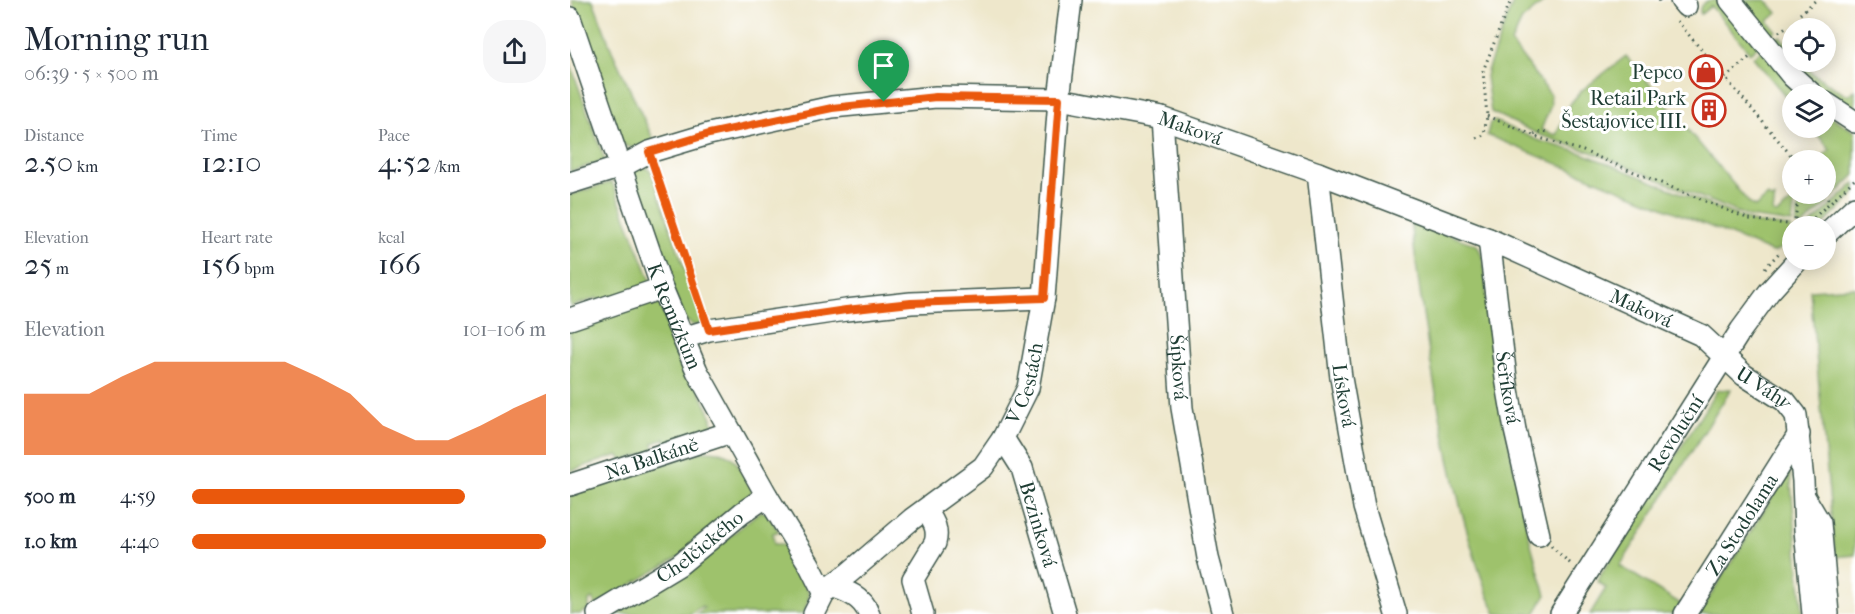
<!DOCTYPE html>
<meta charset="utf-8">
<style>
body{margin:0;font-family:"IM FELL French Canon",serif;background:#f6f6f7;color:#1f2937;height:100vh;display:flex;flex-direction:column;font-size:22px;white-space:nowrap}
*{box-sizing:border-box;margin:0}
p{font-size:20px;color:#747a83}
.icon{flex:none;width:33px;height:33px;fill:none;stroke:currentColor;stroke-width:2;stroke-linecap:round;stroke-linejoin:round}
.map{position:relative;flex:1;overflow:hidden}
.side{display:flex;flex-direction:column;background:#fff;width:570px}
.side>*{flex:none}
.buttons{position:absolute;left:1212px;top:18px;display:grid;gap:12px}
.buttons a{display:grid;place-items:center;width:54px;height:54px;border-radius:50%;background:#fff;box-shadow:0 3px 15px #0003;font-size:30px}
.pin{position:absolute;display:grid;place-items:center;width:51px;height:51px;color:#fff;margin:-62px -26px;border-radius:50% 50% 50% 0;rotate:-45deg;box-shadow:0 0 6px #0007}
.pin .icon{rotate:45deg}
.round{display:grid;place-items:center;flex:none;width:63px;height:63px;border-radius:24px;background:#f6f6f7}
.headline{display:flex;align-items:center;justify-content:space-between;height:102px;padding:0 24px}
h1{font-size:33px;font-weight:600;line-height:45px}
.metrics{display:grid;grid-template-columns:repeat(3,1fr);gap:9px;height:102px;padding:6px 24px}
.metrics div{display:grid;align-content:center}
.metrics b{font-size:30px;font-weight:600}
.metrics small{font-size:16px;font-weight:400}
.metrics p{font-size:16px}
.chart{height:168px;padding:12px 24px}
.chart p{display:flex;justify-content:space-between}
.chart svg{width:100%;height:108px;margin-top:6px;fill:#ea580c;opacity:.7}
ul{padding:0 24px;list-style:none;font-size:20px}
li{display:grid;grid-template-columns:96px 72px 1fr;align-items:center;height:45px}
li i{height:15px;border-radius:8px;background:#ea580c}
main{display:flex;flex:1;min-height:0}
.map>svg:first-child{display:block}
.green{fill:#9ec26c;stroke:#5e8050;stroke-width:1.5}
.lines{fill:none;stroke-linecap:round;stroke-linejoin:round}
.minor-casing{stroke:#3e564b;stroke-width:24}
.path{stroke:#3e564b;stroke-width:3;stroke-dasharray:1.5 4.5;stroke-linecap:butt}
.minor{stroke:#fff;stroke-width:21}
.route-casing{stroke:#fff;stroke-width:12}
.route{stroke:#ea580c;stroke-width:8}
.labels{text-anchor:middle;stroke-width:6;stroke-linejoin:round;paint-order:stroke}
.poi-label{font-size:20px;fill:#1f3d34;stroke:#fff;text-anchor:end}
.street-label{font-size:20px;fill:#1f3d34;stroke:#fff}
</style>
<main>
<section class="side">
<div class="headline"><div><h1>Morning run</h1><p>06:39 · 5 × 500 m</p></div><a class="round"><svg class="icon" aria-label="share" viewBox="0 0 24 24"><path d="M12 15V3M7 8l5-5 5 5M5 13v7h14v-7"/></svg></a></div>
<div class="metrics">
<div><p>Distance</p><b>2.50<small> km</small></b></div>
<div><p>Time</p><b>12:10</b></div>
<div><p>Pace</p><b>4:52<small> /km</small></b></div>
</div>
<div class="metrics">
<div><p>Elevation</p><b>25<small> m</small></b></div>
<div><p>Heart rate</p><b>156<small> bpm</small></b></div>
<div><p>kcal</p><b>166</b></div>
</div>
<div class="chart"><p><span>Elevation</span>101–106 m</p>
<svg viewBox="0 0 160 44" preserveAspectRatio="none"><path d="M0 44V19L10 19L20 19L30 12L40 6L50 6L60 6L70 6L80 6L90 12L100 19L110 32L120 38L130 38L140 32L150 25L160 19V44z"/></svg>
</div>
<ul>
<li><b>500 m</b>4:59<i style="width:77%"></i></li>
<li><b>1.0 km</b>4:40<i style="width:100%"></i></li>
</ul>
</section>
<div class="map">
<svg width="1285" height="614" viewBox="0 0 1285 614">
<rect width="100%" height="100%" fill="#fff"/>
<filter id="ink" filterUnits="userSpaceOnUse"><feTurbulence type="fractalNoise" baseFrequency=".0167" numOctaves="2"/><feDisplacementMap in="SourceGraphic" scale="12" xChannelSelector="R" yChannelSelector="G"/><feConvolveMatrix kernelMatrix="1 2 1 2 8 2 1 2 1" color-interpolation-filters="sRGB"/></filter>
<filter id="wash" filterUnits="userSpaceOnUse"><feTurbulence type="fractalNoise" baseFrequency=".008" numOctaves="4" result="noise"/><feDisplacementMap in="SourceGraphic" scale="24" xChannelSelector="R" yChannelSelector="G"/><feGaussianBlur stdDeviation="1.35" result="paint"/><feColorMatrix in="noise" values="0 0 0 0 0 0 0 0 0 0 0 0 0 0 0 0 0 1.4 0 .05"/><feComposite in="paint" operator="in"/></filter>
<g filter="url(#wash)">
<rect width="100%" height="100%" fill="#eee7cb"/>
<path class="green" d="M2,0h21l19,51 43,92c-14,4 -28,10 -38,-5z
M944,0h32l-24,20 -11,23 39,51 1,11 -10,25 15,5 14,-31 11,-13 45,-35 124,148 5,3 13,-11 3,3 4,-2 -2,16 4,1 18,-15 -3,24 -43,-6 -152,-63 -57,-19 -49,-23 -5,-35 1,-6z
M1144,0l7,2 37,44 -8,7 -39,-47 -10,8 -1,-2c-1,-8 6,-12 14,-12z
M1170,0h26l11,13 -9,8 8,10 -7,6z
M1210,36l12,15v11h10l9,10 33,22h5l6,-4v21l-43,-27 -39,-42z
M1191,50l39,44h-8v10l-39,-47z
M0,63l35,98 -35,10z
M1256,113l29,19v43l-24,24 -5,-6v-33h-8l12,-10 -18,-22h14z
M925,121l42,19 45,13 173,70 35,4 -1,16 -14,9h-3l-285,-117 3,-12z
M70,165l11,6 53,154h-11l-11,-7 -49,-146z
M42,182l40,102 -52,19 -3,-5 -27,9v-112z
M1285,183v10l-33,33h-13z
M1231,194h19l8,9 -26,23h-6z
M841,221l66,24c12,19 7,49 11,72 16,92 28,188 58,278l-11,19h-39c-16,-35 -26,-72 -36,-109 -24,-94 -38,-188 -49,-284z
M1285,287v268l-20,2 -25,-267z
M86,297l56,121v5l3,1 -2,5 -44,16 -4,-6 -12,4 1,7 -31,11 -5,-6 -48,16v-147z
M1161,389l-111,177 61,38 -6,10h-85l16,-26 -9,-7 120,-191z
M133,451c33,-1 34,12 49,38l-1,6 -56,53 -99,57 -4,-6 -3,2v8l-9,5h-10v-119z
M1217,474h3l13,140h-104z
M190,511l7,2 12,19 -6,1 1,11h9l7,3 19,46v4l-5,17h-108l8,-6 -2,-2 -12,8h-74l71,-41z"/>
</g>
<g filter="url(#ink)">
<g class="lines">
<g class="minor-casing">
<g id="minor">
<path d="M1111,0l5,6"/>
<path d="M1160,0l62,76 20,18"/>
<path id="s1" d="M0,18l92,270 35,83 70,125 42,68 15,30"/>
<path d="M1256,103l29,19"/>
<path id="s2" d="M592,118l20,290 26,150 15,56"/>
<path id="s3" d="M748,173l23,205 23,129 32,107"/>
<path id="s4" d="M0,183l51,-16 28,-15 60,-18 123,-27 104,-10 123,2 103,19 156,55 171,66 212,96 43,40 41,26 11,14 7,66 2,49 8,84"/>
<path d="M1256,234l29,-27"/>
<path id="s5" d="M919,239l17,139 9,52 24,105"/>
<path d="M0,319l92,-31"/>
<path d="M113,338l26,-8 137,-20 65,-7 133,-5"/>
<path id="s6" d="M433,438l19,30 43,146"/>
<path id="s7" d="M0,485l161,-53"/>
<path d="M1235,498l15,25 8,91"/>
<path d="M261,586c16,5 32,11 38,28"/>
<path id="s8" d="M28,614l81,-49 63,-52 25,-17"/>
<path id="s9" d="M244,614l10,-20 7,-8 18,-13 63,-54 71,-52 20,-29 25,-50 16,-90 15,-199 12,-99"/>
<path d="M353,614l-10,-35 22,-36c4,-14 -2,-22 -9,-33"/>
<path id="s10" d="M991,614l180,-284 28,-38 29,-32"/>
<path id="s11" d="M1115,614l114,-180"/>
</g>
</g>
<path class="path" d="M1089,0l2,3
M1230,14l15,-13
M1107,21l118,139
M1209,32l7,-5
M1155,78l27,-23
M917,116l53,22 43,13 166,68 45,6
M964,135l8,-4 7,1
M906,138l8,-3 3,-19 -4,-45 28,-71
M85,168l49,147
M1253,194l8,8
M1224,225l5,-31
M1235,226l50,-47
M1222,238v-6
M1195,268l14,-15
M981,546l21,19"/>
<use href="#minor" class="minor"/>
</g>
</g>
<g class="lines" filter="url(#ink)">
<g class="route-casing">
<path id="route" d="M366,97l123,2 -15,199 -133,5 -65,7 -137,20 -60,-178 60,-18 123,-26z"/>
</g>
<use href="#route" class="route"/>
</g>
<defs>
<g id="shop-ring" transform="scale(1.725)"><circle r="9.5" fill="#fff" stroke="#c8321e" stroke-width="1.5"/><path d="M-5-2.5h2.3a2.7 3.5 0 0 1 5.4 0H5L5.5 6h-11ZM-1.5-2.5h3a1.5 2.3 0 0 0-3 0Z" fill="#c8321e"/></g>
<g id="building-ring" transform="scale(1.725)"><circle r="9.5" fill="#fff" stroke="#c8321e" stroke-width="1.5"/><path d="M-4-6H4V6H1V3H-1V6H-4ZM-2.5-4.3h1.7v1.8h-1.7ZM.8-4.3h1.7v1.8H.8ZM-2.5-1h1.7V.8h-1.7ZM.8-1h1.7V.8H.8Z" fill="#c8321e"/></g>
</defs>
<g fill-rule="evenodd">
<use href="#shop-ring" x="1136" y="72"/>
<use href="#building-ring" x="1139" y="110"/>
</g>
<g class="labels">
<g class="poi-label">
<text x="1113" y="79">Pepco</text>
<text x="1116" y="105">Retail Park<tspan x="1116" dy="23">Šestajovice III.</tspan></text>
</g>
<g class="street-label">
<text dy="7" stroke="none"><textPath href="#s4" startOffset="636">Maková</textPath></text>
<text dy="7" stroke="none"><textPath href="#s4" startOffset="1122">Maková</textPath></text>
<text dy="7" stroke="none"><textPath href="#s1" startOffset="316">K Remízkům</textPath></text>
<text dy="7" stroke="none"><textPath href="#s2" startOffset="250">Šípková</textPath></text>
<text dy="7" stroke="none"><textPath href="#s9" startOffset="321">V Cestách</textPath></text>
<text dy="7" stroke="none"><textPath href="#s5" startOffset="150">Šeříková</textPath></text>
<text dy="7" stroke="none"><textPath href="#s4" startOffset="1270">U Váhy</textPath></text>
<text dy="7" stroke="none"><textPath href="#s3" startOffset="224">Lísková</textPath></text>
<text dy="7" stroke="none"><textPath href="#s10" startOffset="214">Revoluční</textPath></text>
<text dy="7" stroke="none"><textPath href="#s7" startOffset="86">Na Balkáně</textPath></text>
<text dy="7" stroke="none"><textPath href="#s6" startOffset="94">Bezinková</textPath></text>
<text dy="7" stroke="none"><textPath href="#s11" startOffset="106">Za Stodolama</textPath></text>
<text dy="7" stroke="none"><textPath href="#s8" startOffset="122">Chelčického</textPath></text>
</g>
</g>
</svg>
<div class="buttons">
<a><svg class="icon" aria-label="locate" viewBox="0 0 24 24"><circle cx="12" cy="12" r="6"/><path d="M12 2v4M12 18v4M2 12h4M18 12h4"/></svg></a>
<a><svg class="icon" aria-label="layers" viewBox="0 0 24 24"><path d="M12 4l9 5-9 5-9-5zM3 14l9 5 9-5"/></svg></a>
<a>+</a>
<a>−</a>
</div>
<div class="pin" style="left:314px;top:102px;background:#1e9e55"><svg class="icon" aria-label="arrive" viewBox="0 0 24 24"><path d="M6 21V4h12l-3 4 3 4H6"/></svg></div>
</div>
</main>
